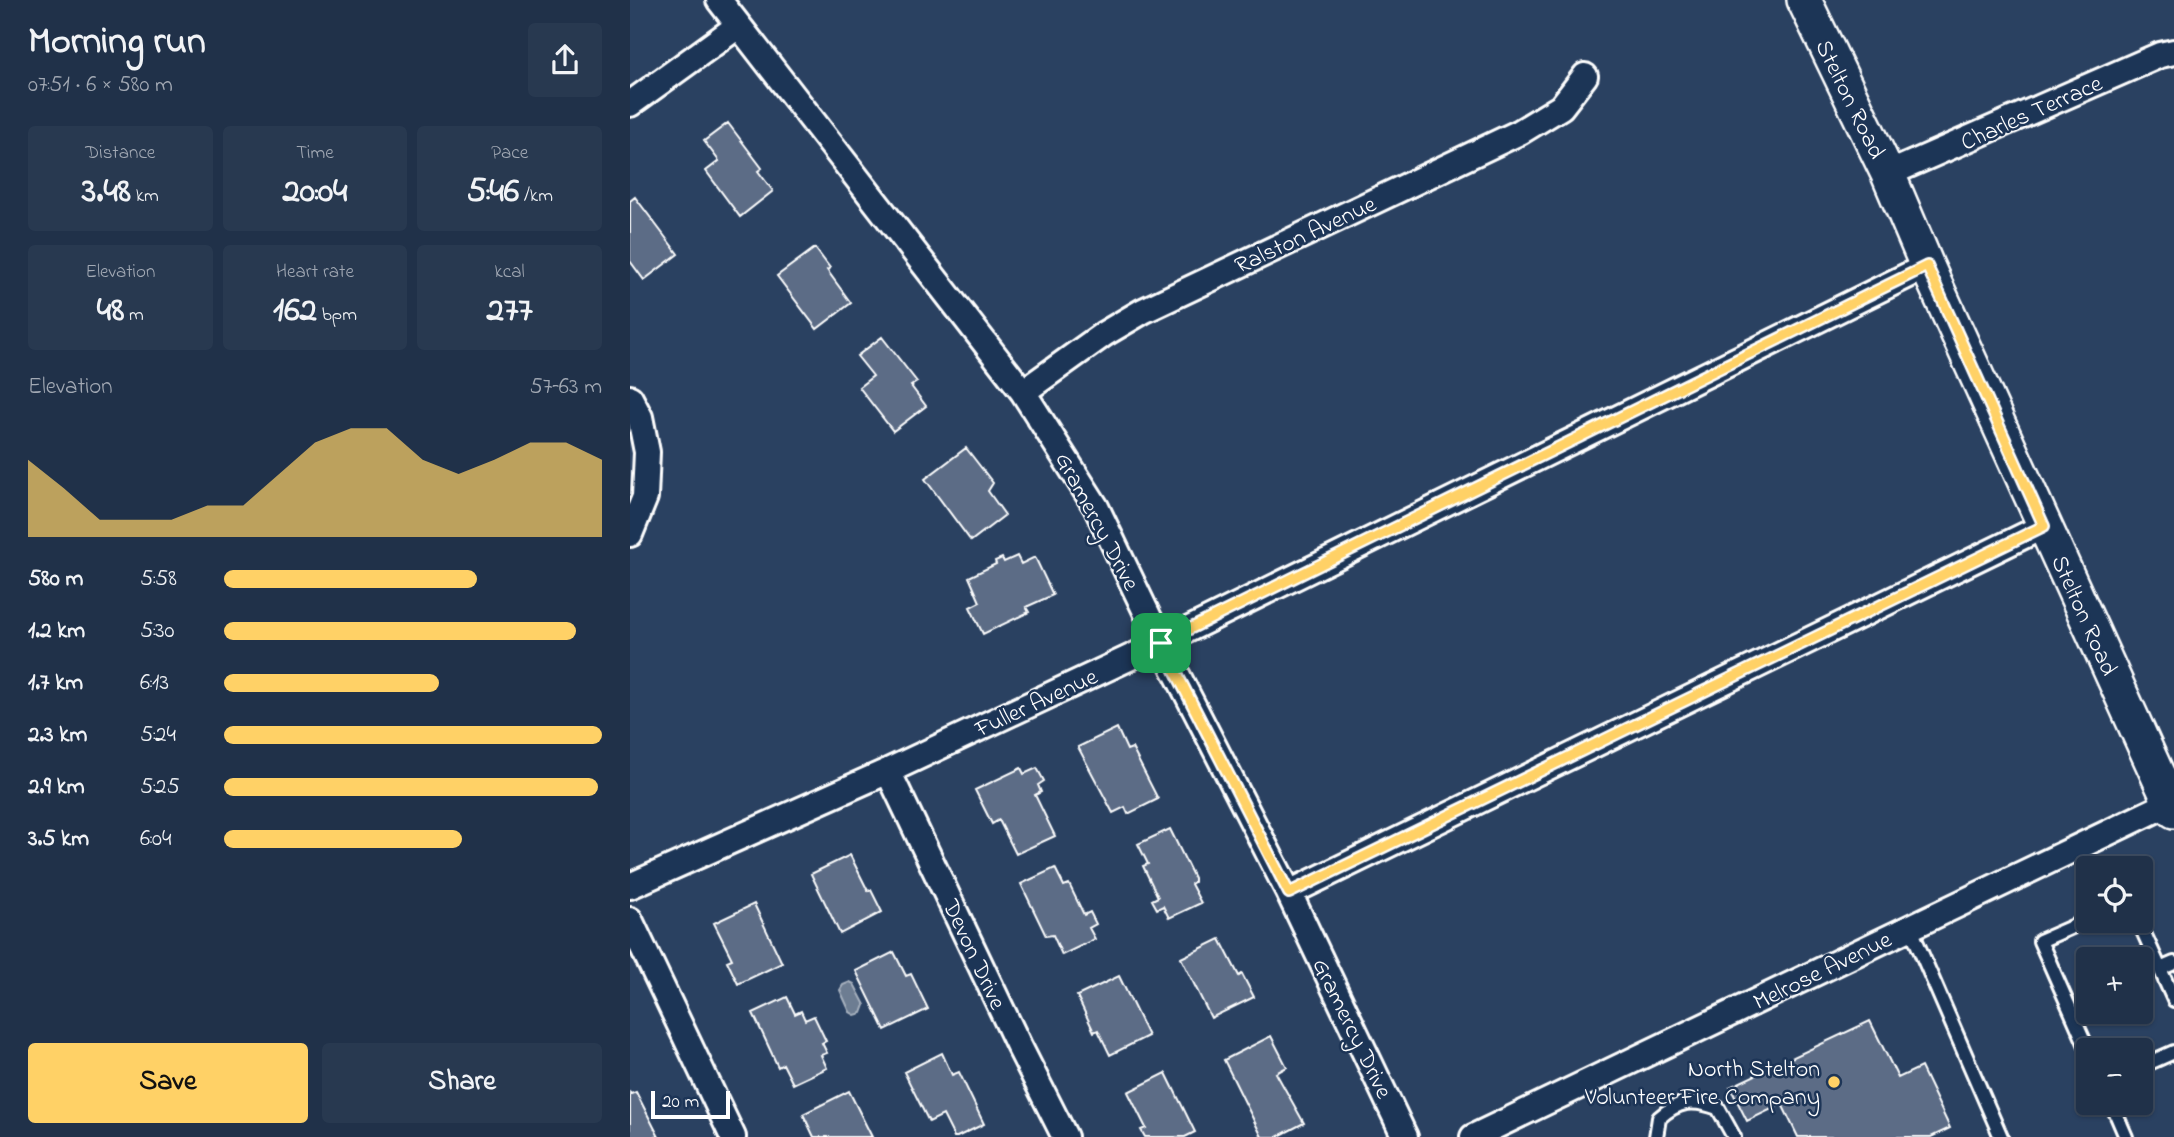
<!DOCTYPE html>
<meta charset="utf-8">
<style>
body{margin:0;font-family:"Indie Flower",sans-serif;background:#283950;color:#f1f3f6;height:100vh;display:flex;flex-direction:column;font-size:26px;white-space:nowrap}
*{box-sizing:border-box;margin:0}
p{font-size:23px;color:#a2a9b4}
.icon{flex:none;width:38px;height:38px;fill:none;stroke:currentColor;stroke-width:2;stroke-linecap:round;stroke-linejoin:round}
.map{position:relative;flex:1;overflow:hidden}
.details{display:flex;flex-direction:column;background:#203149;width:630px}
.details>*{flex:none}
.tools{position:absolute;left:1446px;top:856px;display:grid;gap:14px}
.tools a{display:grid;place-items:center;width:77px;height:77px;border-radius:7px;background:#203149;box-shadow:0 2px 5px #0004,0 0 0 2px #3d4c61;font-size:35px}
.scale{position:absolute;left:21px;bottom:18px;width:79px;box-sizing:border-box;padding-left:7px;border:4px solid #fff;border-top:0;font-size:19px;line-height:24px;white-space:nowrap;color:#fff;-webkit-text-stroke:5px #1d3557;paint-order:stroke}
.pin{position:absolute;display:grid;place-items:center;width:60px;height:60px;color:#fff;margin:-30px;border-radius:14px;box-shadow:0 4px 10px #0006}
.round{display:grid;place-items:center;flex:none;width:74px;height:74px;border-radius:7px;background:#283950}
.summary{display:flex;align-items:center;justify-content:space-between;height:119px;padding:0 28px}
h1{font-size:38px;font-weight:700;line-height:52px}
.figures{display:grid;grid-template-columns:repeat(3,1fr);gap:10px;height:119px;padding:7px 28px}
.figures div{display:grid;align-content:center;border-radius:7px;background:#283950;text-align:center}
.figures b{font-size:35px;font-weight:700}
.figures small{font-size:19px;font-weight:400}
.figures p{font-size:19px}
.chart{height:196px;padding:14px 28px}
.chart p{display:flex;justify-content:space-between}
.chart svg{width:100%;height:126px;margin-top:7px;fill:#ffd166;opacity:.7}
.primary-button{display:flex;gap:14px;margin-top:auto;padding:14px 28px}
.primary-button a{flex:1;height:80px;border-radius:7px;background:#ffd166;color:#111;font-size:28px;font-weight:700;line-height:80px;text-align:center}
.primary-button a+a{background:#283950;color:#f1f3f6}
ul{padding:0 28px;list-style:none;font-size:23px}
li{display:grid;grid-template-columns:112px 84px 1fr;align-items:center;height:52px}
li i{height:18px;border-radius:9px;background:#ffd166}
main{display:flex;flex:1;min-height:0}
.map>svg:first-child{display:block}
.water{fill:#6d7d92;stroke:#a7b1be;stroke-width:2}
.building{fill:#5b6c86;stroke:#fff;stroke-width:2}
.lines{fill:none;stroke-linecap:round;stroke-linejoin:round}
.service-casing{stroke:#fff;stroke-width:18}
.minor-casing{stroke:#fff;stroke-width:30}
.secondary-casing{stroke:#fff;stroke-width:38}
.service{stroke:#1d3557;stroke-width:12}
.minor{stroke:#1d3557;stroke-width:24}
.secondary{stroke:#1d3557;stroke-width:33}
.route-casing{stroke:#fff;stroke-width:14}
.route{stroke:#ffd166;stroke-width:9}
.poi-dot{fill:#ffd166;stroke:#1d3557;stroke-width:2.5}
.labels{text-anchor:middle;stroke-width:5;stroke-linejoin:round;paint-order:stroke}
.street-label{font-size:24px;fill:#fff;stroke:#1d3557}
.poi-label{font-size:24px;fill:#fff;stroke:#1d3557;text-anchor:end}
</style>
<main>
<section class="details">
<div class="summary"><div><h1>Morning run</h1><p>07:51 · 6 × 580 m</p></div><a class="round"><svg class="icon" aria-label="share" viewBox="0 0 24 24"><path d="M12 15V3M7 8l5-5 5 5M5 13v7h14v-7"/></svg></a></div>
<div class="figures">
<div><p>Distance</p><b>3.48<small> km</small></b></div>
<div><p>Time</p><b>20:04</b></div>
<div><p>Pace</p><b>5:46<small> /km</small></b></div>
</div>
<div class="figures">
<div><p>Elevation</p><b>48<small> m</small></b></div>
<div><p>Heart rate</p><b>162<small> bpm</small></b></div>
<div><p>kcal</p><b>277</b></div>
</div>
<div class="chart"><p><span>Elevation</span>57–63 m</p>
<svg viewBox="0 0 160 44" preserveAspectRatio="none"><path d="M0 44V17L10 27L20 38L30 38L40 38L50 33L60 33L70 22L80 11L90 6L100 6L110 17L120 22L130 17L140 11L150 11L160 17V44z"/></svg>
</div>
<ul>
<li><b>580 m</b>5:58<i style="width:67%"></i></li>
<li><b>1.2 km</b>5:30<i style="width:93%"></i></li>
<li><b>1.7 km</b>6:13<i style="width:57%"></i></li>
<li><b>2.3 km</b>5:24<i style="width:100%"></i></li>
<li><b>2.9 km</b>5:25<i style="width:99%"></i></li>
<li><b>3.5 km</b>6:04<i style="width:63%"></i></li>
</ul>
<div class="primary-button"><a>Save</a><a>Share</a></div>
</section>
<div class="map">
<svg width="1544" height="1137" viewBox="0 0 1544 1137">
<rect width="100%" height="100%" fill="#2a4161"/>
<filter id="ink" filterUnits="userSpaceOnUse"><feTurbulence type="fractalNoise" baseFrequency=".0143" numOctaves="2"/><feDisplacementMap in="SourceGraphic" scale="14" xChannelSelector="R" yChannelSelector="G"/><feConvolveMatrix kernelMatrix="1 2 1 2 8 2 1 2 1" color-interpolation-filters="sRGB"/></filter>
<g filter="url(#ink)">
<path class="water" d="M220,982l4,2 11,21 -3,8 -7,2 -5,-3 -10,-22 3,-5z"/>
<path class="building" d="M98,123l34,45 -4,3 15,20 -33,26 -34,-46 13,-10 -15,-20z
M5,197l43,57 -34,26 -14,-19v-60z
M185,248l15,20 -3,2 24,33 -34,26 -40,-53z
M252,337l35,45 -6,4 15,20 -33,25 -34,-44 14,-11 -16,-20z
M336,448l27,35 -5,8 17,24 -34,26 -46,-62z
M387,556l4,8 14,-7 18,38 -27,12 3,5 -46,22 -13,-27 10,-5 -11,-25 27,-13 -1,-3 7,-3 2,4z
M487,728l10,22 5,-2 26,51 -30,15 -3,-7 -12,6 -35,-66z
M391,768l3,6 13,-6 7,13 -6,4 3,7 -6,3 20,41 -39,18 -17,-34 -7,4 -17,-34z
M540,829l24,49v4l-3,2 10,19 -32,15 -6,-12 -6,3 -5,-9 6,-3 -15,-31 5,-2 -10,-20z
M220,855l18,36 3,-1 11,22 -42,22 -29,-60z
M425,868l9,18 5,-2 15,31 6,-3 6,12 -7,4 6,11 -33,16 -9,-20 -7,1 -25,-52z
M124,904l28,59 -44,21 -11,-23 5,-2 -18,-36z
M590,939l19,37 3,-2 12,23 -43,21 -30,-60z
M264,952l12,24 5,-2 17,35 -43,21 -29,-59z
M489,976l29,60 -38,19 -12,-25 -4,2 -17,-36z
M157,997l8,17 6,-3 4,9 9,-4 12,25 -4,2 5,10 -6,2 6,13 -34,16 -10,-20 -5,3 -25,-54z
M1240,1021l28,57 23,-11 29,61 -19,9h-133l-16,-33 -35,17 -17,-34z
M641,1036l16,31 -11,6 28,50 -27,14h-15l-38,-77z
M312,1053l10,22 7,-3 25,52 -27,13h-3l-11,-22 -14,7 -25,-50z
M536,1073l29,59 -10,5h-40l-4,-7 5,-2 -18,-36z
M219,1091l23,46h-58l-11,-23z
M6,1092l23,45h-29v-44l1,1z"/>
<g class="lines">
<g class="service-casing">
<path id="service" d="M1508,920l36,80
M1280,927l91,210
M1530,969l14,-6
M1458,1050l-48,-109 48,-21
M1510,1067l34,-15
M1481,1102l15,35
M1026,1137l3,-19c20,-18 34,-19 59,-10l16,29"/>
</g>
<g class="minor-casing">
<path id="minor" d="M89,0l304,392 73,115 65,136 128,250 116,244
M0,104l108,-78
M1258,174l272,-119 14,-3
M393,392l81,-58 39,-23 377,-179 41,-25 24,-31
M0,398l10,19 7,35 -2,45 -15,37
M258,771l131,275 46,91
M0,886l258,-115 273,-128 766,-377
M659,893l755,-367
M0,920l103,217
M843,1137l697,-334"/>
</g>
<g class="secondary-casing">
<path id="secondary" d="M1174,0l84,174 39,92 247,545"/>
</g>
<use href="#service" class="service"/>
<use href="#minor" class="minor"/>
<use href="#secondary" class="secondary"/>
</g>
</g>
<g class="lines" filter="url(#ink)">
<g class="route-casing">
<path id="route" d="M1297,266l117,260 -755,367 -128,-250z"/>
</g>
<use href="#route" class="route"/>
</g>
<circle class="poi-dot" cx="1204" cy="1082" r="7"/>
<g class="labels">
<g class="street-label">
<text transform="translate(1221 99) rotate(64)" y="8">Stelton Road</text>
<text transform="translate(1401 112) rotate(-24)" y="8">Charles Terrace</text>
<text transform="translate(675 234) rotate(-25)" y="8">Ralston Avenue</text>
<text transform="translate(468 521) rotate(62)" y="8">Gramercy Drive</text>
<text transform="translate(1455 615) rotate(66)" y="8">Stelton Road</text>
<text transform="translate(406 702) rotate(-25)" y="8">Fuller Avenue</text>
<text transform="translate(345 954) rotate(65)" y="8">Devon Drive</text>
<text transform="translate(1192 970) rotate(-26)" y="8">Melrose Avenue</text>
<text transform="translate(723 1028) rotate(64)" y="8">Gramercy Drive</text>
</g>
<g class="poi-label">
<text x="1190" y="1076">North Stelton<tspan x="1190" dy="28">Volunteer Fire Company</tspan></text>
</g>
</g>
</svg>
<div class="tools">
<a><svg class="icon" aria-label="locate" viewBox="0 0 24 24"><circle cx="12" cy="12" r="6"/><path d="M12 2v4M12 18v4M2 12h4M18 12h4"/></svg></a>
<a>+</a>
<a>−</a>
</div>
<div class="scale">20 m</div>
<div class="pin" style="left:531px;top:643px;background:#1e9e55"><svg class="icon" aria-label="arrive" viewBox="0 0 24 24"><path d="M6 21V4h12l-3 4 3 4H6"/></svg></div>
</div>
</main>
